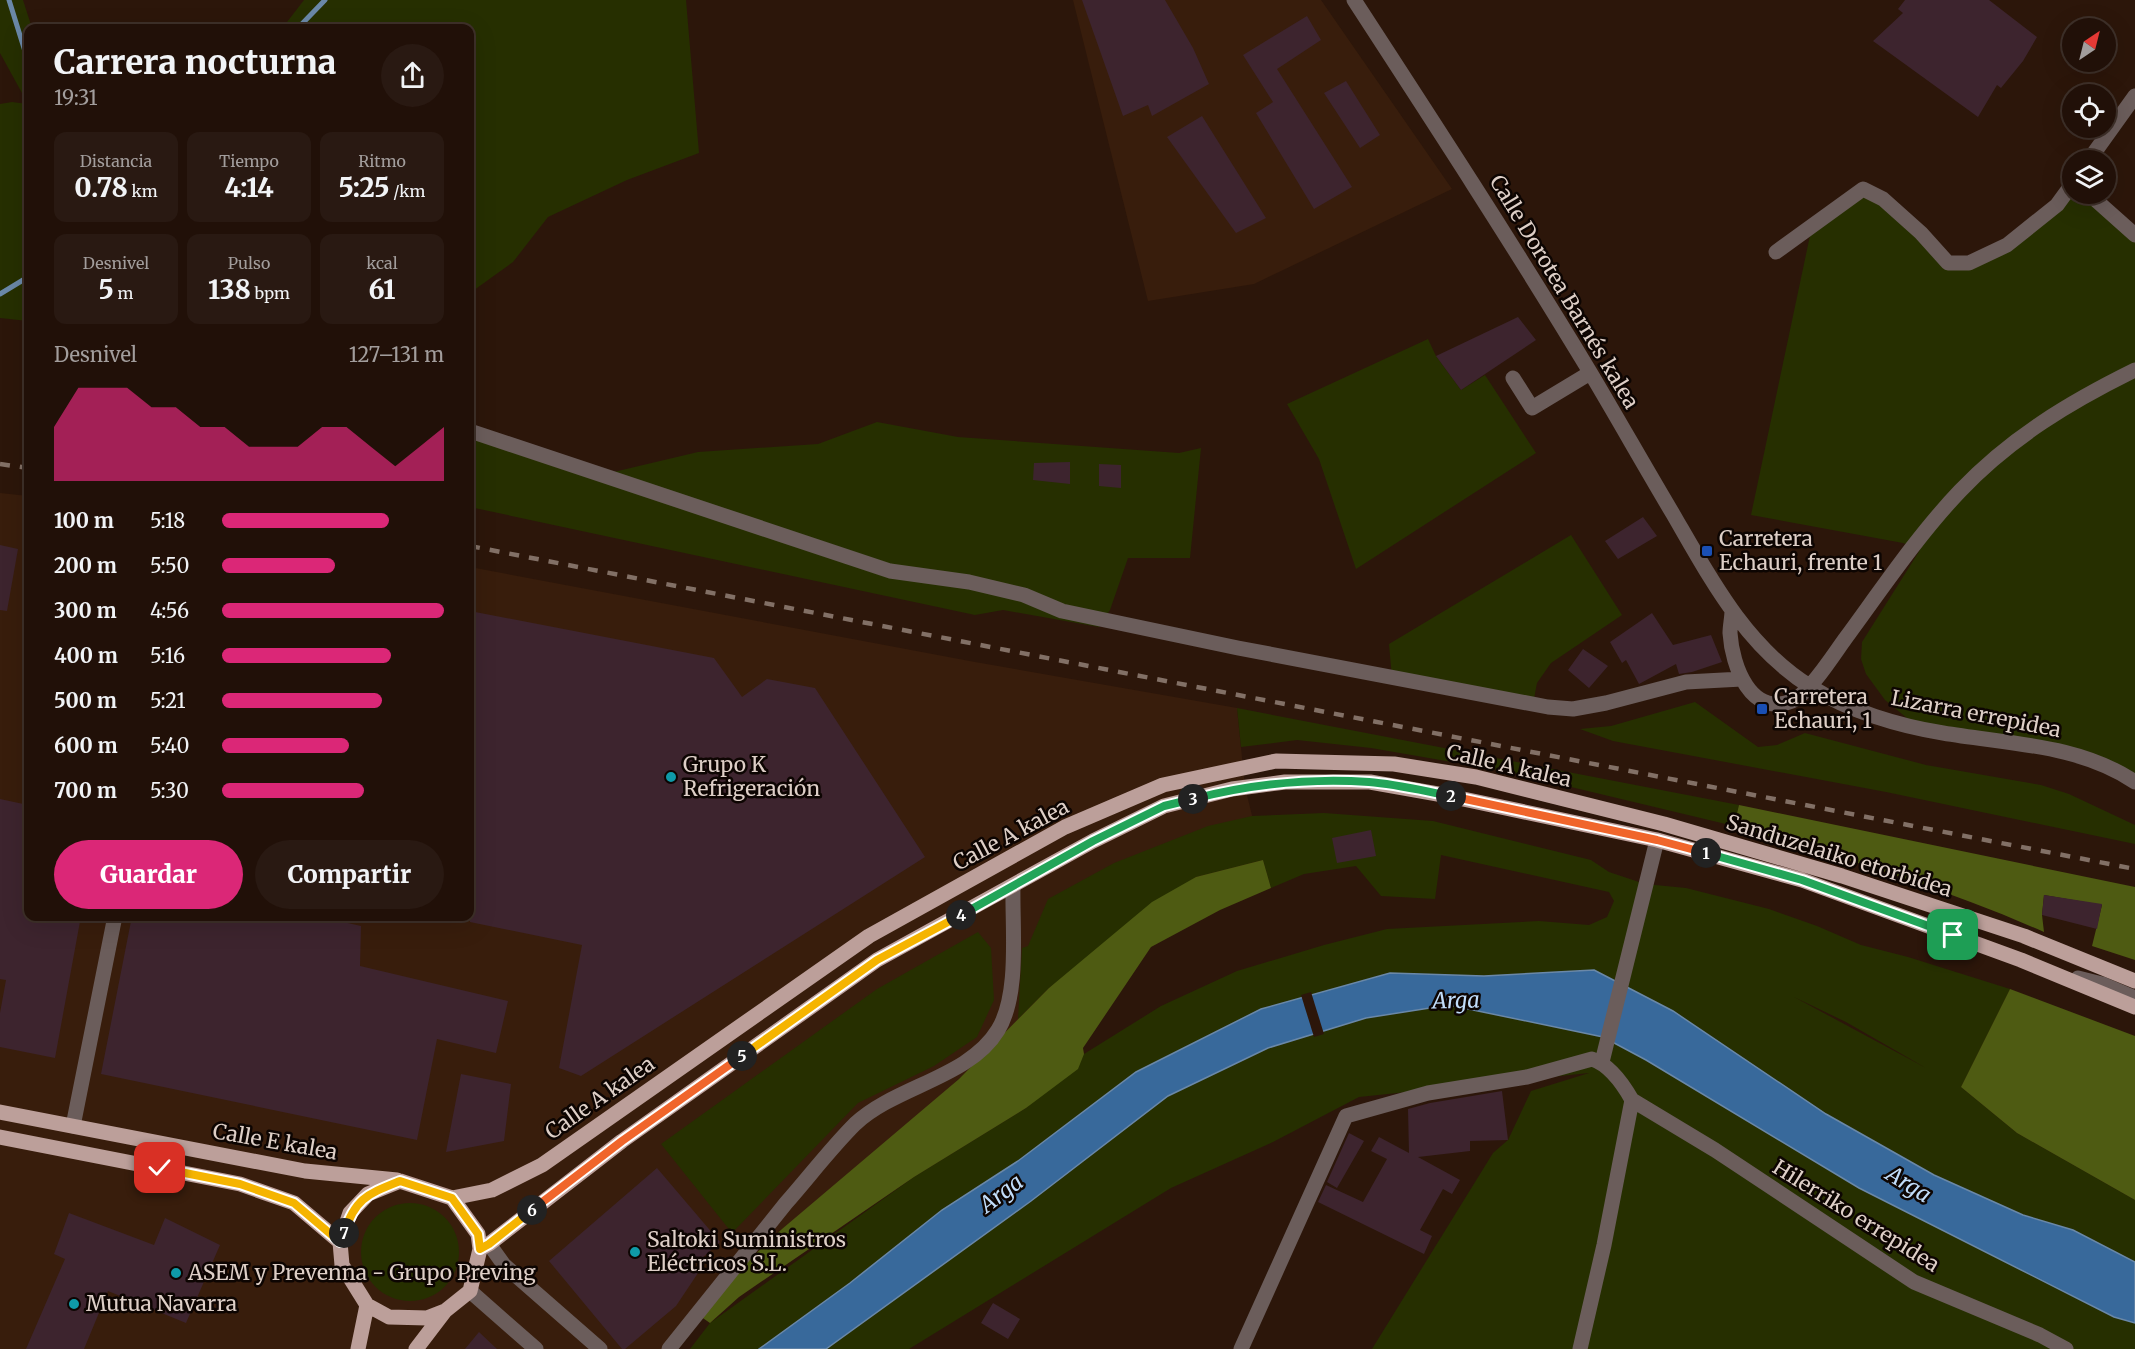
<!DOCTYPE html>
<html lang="es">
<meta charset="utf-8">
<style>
body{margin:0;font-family:Merriweather,serif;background:#291912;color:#f1f3f6;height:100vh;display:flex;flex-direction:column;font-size:22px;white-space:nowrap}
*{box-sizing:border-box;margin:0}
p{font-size:20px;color:#a29d9c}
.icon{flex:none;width:33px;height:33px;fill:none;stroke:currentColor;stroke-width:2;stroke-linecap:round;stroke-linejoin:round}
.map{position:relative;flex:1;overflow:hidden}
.drawer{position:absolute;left:24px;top:24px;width:450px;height:897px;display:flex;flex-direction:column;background:#211008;border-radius:12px;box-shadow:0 6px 24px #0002,0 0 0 2px #3e3029}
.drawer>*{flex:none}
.needle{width:39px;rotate:35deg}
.buttons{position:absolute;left:2062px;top:18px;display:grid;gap:12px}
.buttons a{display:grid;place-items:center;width:54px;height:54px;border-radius:50%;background:#211008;box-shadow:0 6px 24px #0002,0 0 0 2px #3e3029;font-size:30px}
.pin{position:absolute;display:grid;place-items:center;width:51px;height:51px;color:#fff;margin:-26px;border-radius:12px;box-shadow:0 3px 9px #0006}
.km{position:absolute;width:30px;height:30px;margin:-15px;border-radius:50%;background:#222;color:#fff;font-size:16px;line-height:30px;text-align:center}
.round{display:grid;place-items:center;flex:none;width:63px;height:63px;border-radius:32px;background:#291912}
.overview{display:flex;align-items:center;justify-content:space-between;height:102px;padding:0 30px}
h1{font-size:33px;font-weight:800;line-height:45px}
.stats{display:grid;grid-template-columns:repeat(3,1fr);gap:9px;height:102px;padding:6px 30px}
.stats div{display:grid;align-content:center;border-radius:12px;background:#291912;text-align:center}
.stats b{font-size:26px;font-weight:800}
.stats small{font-size:16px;font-weight:400}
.stats p{font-size:16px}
.chart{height:168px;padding:12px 30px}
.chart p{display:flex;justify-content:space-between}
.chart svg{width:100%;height:108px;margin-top:6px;fill:#db2777;opacity:.7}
.cta{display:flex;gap:12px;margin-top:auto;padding:12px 30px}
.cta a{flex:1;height:69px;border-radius:36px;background:#db2777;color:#fff;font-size:24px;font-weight:800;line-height:69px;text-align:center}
.cta a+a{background:#291912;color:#f1f3f6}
ul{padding:0 30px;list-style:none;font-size:20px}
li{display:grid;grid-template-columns:96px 72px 1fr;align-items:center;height:45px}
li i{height:15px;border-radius:8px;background:#db2777}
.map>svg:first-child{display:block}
.built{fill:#381d0c}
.green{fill:#262f00;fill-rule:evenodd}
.forest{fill:#4e5b12}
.water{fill:#38699b;stroke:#6a88a8;stroke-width:1.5}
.pier{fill:#2c160a}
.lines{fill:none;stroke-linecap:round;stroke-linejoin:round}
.stream{stroke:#6a88a8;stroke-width:5}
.building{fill:#3d242e}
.minor{stroke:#6b5d5b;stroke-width:15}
.major{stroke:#bc9f9a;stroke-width:15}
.rail{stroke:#827066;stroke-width:4.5;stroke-dasharray:10 10;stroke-linecap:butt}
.split-1-casing{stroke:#fff;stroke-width:12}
.split-2-casing{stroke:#fff;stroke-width:12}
.split-3-casing{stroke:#fff;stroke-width:12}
.split-4-casing{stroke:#fff;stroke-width:12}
.split-5-casing{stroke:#fff;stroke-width:12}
.split-6-casing{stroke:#fff;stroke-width:12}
.split-7-casing{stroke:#fff;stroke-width:12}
.split-8-casing{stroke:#fff;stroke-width:12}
.split-1{stroke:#22a559;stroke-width:8}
.split-2{stroke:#f0652b;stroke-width:8}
.split-3{stroke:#22a559;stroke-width:8}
.split-4{stroke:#22a559;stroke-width:8}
.split-5{stroke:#f5b400;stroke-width:8}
.split-6{stroke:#f0652b;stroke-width:8}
.split-7{stroke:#f5b400;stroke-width:8}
.split-8{stroke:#f5b400;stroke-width:8}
.transit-dot{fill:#1a4fb4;stroke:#0d0502;stroke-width:2}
.culture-dot{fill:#0f9aa8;stroke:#0d0502;stroke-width:2}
.labels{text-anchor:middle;stroke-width:5;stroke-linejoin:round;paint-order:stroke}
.street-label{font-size:21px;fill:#decfc7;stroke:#0d0502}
.poi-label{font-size:21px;fill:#decfc7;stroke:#0d0502;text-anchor:start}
.water-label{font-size:22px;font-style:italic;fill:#c1ddfa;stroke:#0d0502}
</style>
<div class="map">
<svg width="2135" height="1349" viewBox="0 0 2135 1349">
<rect width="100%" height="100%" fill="#2c160a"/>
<path class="built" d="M1073,0h248l131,189 -198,95 -106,17z
M0,493l28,3v420h442v-349l505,95 262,46 8,79 18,73 -111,42 -452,414 -23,33h-677z"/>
<path class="green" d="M0,0h23l9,28h-4v293l-28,-3v-214l12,-2 16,2 -28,-51z
M304,0h382l13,153 -72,27 -79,37 -35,45 -43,31v-265h-193l10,-6z
M1863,189l85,74h21l104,-69h17l45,39v553l-78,-36 -138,-22 -34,-28 -19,-26 -5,-15 1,-17 58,-92 -17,-7 -152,-28 61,-289z
M1428,339l8,17 25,34 24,-15 51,78 -180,116 -37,-110 -32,-55z
M877,422l81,15 221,16 22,-5 -11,110h-62l-18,52 -11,17 -96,-17 -28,5 -505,-108v-77l131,45 97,-23 120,-8z
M1571,535l51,80 -71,48 -14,20 -4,21 -141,-27 -3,-33z
M1695,702l63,45 19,-2 28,-12 121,32 115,20 28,9 66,31v19l-249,-52 -273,-51 -33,-12 31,-3z
M1237,708l502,97 -5,21 -230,-55 -133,-23 -74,-8 -56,7z
M1324,813l109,8 158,39 18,12 36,12 41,4 83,21 48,17 44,19 47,12 102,32 -49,98 56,46 118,67v62l-62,-32 -50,-15 -89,-40 -108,-61 -153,-103 -189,-35 -94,-3 -372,188 -76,49 -92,73 -91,66h-69l20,-26 204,-146 112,-69 58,-54 77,-48 76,-35 87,-26 63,-16 152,-8 50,4 18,-8 7,-16 -5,-9 -168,-37 -6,44 -54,-3 -25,-30 -52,8 -33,14 -8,-28 -67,17 -147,111 -31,31 4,-71 6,-2 20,-47 66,-36 94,-37 44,-10zM1794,997l52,25 80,46z
M978,932l13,16 3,52 -17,37 -43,29 -76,37 -126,130 -71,-89 216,-155z
M1449,1005l154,32 43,23 213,128 255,129 21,6v26h-763l121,-196 15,-13 23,-49 58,-18 -230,24 -86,45 -102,46 -262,161h-83l205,-148 137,-105 100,-48 98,-30z
M361 1252a49 49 0 1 1 98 0a49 49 0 1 1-98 0Z"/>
<path class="forest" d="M1739,805l396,82v73l-43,-14 10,-41 -58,-10 -2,20 2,17c-102,-45 -203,-75 -310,-106z
M1263,860l8,28 -51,22 -69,37 -68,101 1,6 -6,15 -52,39 -112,69 -175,120 -29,26 -13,-9 15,-19 70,-66 177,-150 90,-91 103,-86 44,-25z
M2010,989l125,47v164l-118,-67 -56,-46z"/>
<path class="water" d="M1594,970l79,41 153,103 108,61 89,40 50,15 62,32v61l-21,-6 -255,-129 -213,-128 -43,-23 -154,-32 -83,13 -98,30 -100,48 -137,105 -205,148h-67l91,-66 92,-73 76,-49 118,-89 125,-63 129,-36 94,3z"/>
<path class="pier" d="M1311,992l13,42 -10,3 -13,-42z"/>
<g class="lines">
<path class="stream" d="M9,0l19,61
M298,28l27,-28
M0,294l28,-17"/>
</g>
<path class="building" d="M1082,0h83l28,48 16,36 -57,32 -4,-11 -25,11z
M1905,0h84l48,37 -14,24 -22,27 -4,-3 -19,32 -105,-76 30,-28 -5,-4z
M1307,16l14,24 -44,29 75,118 -38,22 -58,-96 17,-11 -30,-47z
M1346,81l34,54 -20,13 -36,-55z
M1202,116l64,102 -30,15 -69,-96z
M1518,317l18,23 -75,50 -25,-34z
M1070,462v22l-37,-4 1,-17z
M1099,464l22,1v23l-22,-2z
M1643,517l14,19 -39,23 -13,-18z
M0,545l18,4 -11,62 -7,-1z
M470,611l244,47 28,39 25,-18 48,9 110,169 -344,219 -22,-8 23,-123 -112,-23z
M1652,613l21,32 38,-10 11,27 -30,10 -13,2 -3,-10 -37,20 -13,-24 -4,3 -12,-21z
M1583,649l25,17 -19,22 -21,-18z
M0,799l28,6v111h53l-26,142 -55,-11v-34l6,-33 -6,-1z
M1371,830l5,26 -39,7 -5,-25z
M2044,895l58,9 -5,25 -55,-14z
M132,916h185l44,10 -1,40 148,35 -12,52 -59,-14 -20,101 -316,-66z
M461,1074l50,10 -7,57 -58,11z
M1502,1091l6,49 -38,1v10l-52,6 42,23 -8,14 -9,-5 -23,41 12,6 -8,18 -106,-52 8,-17 37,17 24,-43 -16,-8 8,-14 30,16 -1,-44 22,-6z
M1349,1133l15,8 -27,47 -10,-6z
M657,1168l63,74 -28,25 6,6 -22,33 -51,43h-3l-73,-88z
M69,1213l85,32 11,-27 55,27 -34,78 -78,-32 -24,58h-58l39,-90 -11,-5z
M993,1303l27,16 -12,20 -27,-16z
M479,1332l18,17h-32z"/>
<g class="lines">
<path class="minor" d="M1354,0c80,123 160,246 236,372 28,47 55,95 83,142 37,64 73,133 138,173 38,24 88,39 132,46 64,11 136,11 192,49
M2089,160l46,-64
M2089,194l46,41
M1776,252l87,-63 20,10 38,34 27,30h21l38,-18 50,-40 16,-22
M1513,378l19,30 58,-35
M470,431l420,140 79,11 55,13 38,16 176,37 310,59 25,2 33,-6 80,-21 56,-3
M1732,610c0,8 -2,16 -2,23 2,33 21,85 62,68 17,-7 42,-47 53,-62 36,-49 73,-104 115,-148 50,-53 110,-89 175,-121
M2078,978l24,6 33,14
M1602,1062l55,-222
M73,1126l42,-210
M489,1244l15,21 96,84
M470,1291l66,58
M669,1349c39,-49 78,-97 117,-146 23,-26 44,-54 69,-79 40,-38 114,-46 143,-94 22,-36 14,-102 15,-144
M1241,1349l105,-233 82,-23 99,-16 65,-18c18,6 31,25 40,41l83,50 199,132 126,53 26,14
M1580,1349l24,-104 28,-145"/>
<path class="major" d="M0,1112l305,59 92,9
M0,1137l240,47 54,19 46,39
M400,1181l52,17 26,36 2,15 -10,42 -25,20 -18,7 -38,-1 -22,-12 -25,-40 -2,-23 10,-29 18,-19z
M452,1198l40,-8 50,-25 327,-229 196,-109 98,-42 113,-24 118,3 82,13 188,47 178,52 182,60 111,45
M480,1249l9,-5 133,-103 255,-181 216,-119 71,-35 68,-17 53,-7h85l79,14 208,44 145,40 219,80 114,47
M358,1349l9,-44
M416,1349l29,-38"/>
<path class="rail" d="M0,464l28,4
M470,546l1665,323"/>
</g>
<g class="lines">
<g class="split-1-casing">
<path id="split-1" d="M1706,853l96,27 151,55"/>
</g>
<g class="split-2-casing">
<path id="split-2" d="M1451,796l206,44 49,13"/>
</g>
<g class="split-3-casing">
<path id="split-3" d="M1193,799c58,-15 116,-21 176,-17 27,2 55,9 82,14"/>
</g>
<g class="split-4-casing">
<path id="split-4" d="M961,915l132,-74 71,-35 29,-7"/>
</g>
<g class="split-5-casing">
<path id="split-5" d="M742,1056l135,-96 84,-45"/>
</g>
<g class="split-6-casing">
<path id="split-6" d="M532,1210l90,-69 120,-85"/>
</g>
<g class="split-7-casing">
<path id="split-7" d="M344,1233c11,-35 24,-39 56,-52l52,17 26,36 2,15 9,-5 43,-34"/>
</g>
<g class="split-8-casing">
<path id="split-8" d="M160,1168l80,16 54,19 46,39 4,-9"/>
</g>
<use href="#split-1" class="split-1"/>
<use href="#split-2" class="split-2"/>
<use href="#split-3" class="split-3"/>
<use href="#split-4" class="split-4"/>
<use href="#split-5" class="split-5"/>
<use href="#split-6" class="split-6"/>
<use href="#split-7" class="split-7"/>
<use href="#split-8" class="split-8"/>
</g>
<g class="transit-dot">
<rect x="1701" y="545" width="12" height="12" rx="3"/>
<rect x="1756" y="703" width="12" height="12" rx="3"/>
</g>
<g class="culture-dot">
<circle cx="671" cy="777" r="6"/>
<circle cx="635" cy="1252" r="6"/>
<circle cx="176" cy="1273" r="6"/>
<circle cx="74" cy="1304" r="6"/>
</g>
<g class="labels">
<g class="street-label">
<text transform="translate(1564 292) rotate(59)" y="7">Calle Dorotea Barnés kalea</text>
<text transform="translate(1976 714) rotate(11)" y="7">Lizarra errepidea</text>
<text transform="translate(1509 766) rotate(13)" y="7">Calle A kalea</text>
<text transform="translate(1011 835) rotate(-28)" y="7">Calle A kalea</text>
<text transform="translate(1839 856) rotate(17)" y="7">Sanduzelaiko etorbidea</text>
<text transform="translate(600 1098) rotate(-35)" y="7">Calle A kalea</text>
<text transform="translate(275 1142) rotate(10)" y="7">Calle E kalea</text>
<text transform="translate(1856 1216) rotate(32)" y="7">Hilerriko errepidea</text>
</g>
<g class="poi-label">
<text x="1719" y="546">Carretera<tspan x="1719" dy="24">Echauri, frente 1</tspan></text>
<text x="1774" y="704">Carretera<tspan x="1774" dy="24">Echauri, 1</tspan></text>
<text x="683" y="772">Grupo K<tspan x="683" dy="24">Refrigeración</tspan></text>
<text x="647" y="1247">Saltoki Suministros<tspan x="647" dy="24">Eléctricos S.L.</tspan></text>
<text x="188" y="1280">ASEM y Prevenna - Grupo Preving</text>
<text x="86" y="1311">Mutua Navarra</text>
</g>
<g class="water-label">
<text transform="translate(1456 1000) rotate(-1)" y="8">Arga</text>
<text transform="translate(1909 1184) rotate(32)" y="8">Arga</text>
<text transform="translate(1001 1193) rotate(-37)" y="8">Arga</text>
</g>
</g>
</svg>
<div class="buttons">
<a><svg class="needle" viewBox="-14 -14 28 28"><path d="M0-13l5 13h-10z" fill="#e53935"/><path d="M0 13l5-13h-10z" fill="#a29d9c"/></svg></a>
<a><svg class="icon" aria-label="locate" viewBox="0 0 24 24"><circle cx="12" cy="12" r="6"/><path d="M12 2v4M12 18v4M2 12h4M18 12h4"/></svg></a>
<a><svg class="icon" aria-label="layers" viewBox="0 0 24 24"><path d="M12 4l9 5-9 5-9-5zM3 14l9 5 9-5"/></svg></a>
</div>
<div class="pin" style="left:1953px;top:935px;background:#1e9e55"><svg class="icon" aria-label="arrive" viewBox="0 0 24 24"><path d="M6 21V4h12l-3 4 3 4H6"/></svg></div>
<div class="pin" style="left:160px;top:1168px;background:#d93025"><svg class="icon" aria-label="check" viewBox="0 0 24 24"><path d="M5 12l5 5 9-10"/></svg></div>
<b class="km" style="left:1706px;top:853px">1</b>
<b class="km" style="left:1451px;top:796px">2</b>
<b class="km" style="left:1193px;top:799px">3</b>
<b class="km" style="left:961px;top:915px">4</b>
<b class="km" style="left:742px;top:1056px">5</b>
<b class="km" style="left:532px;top:1210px">6</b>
<b class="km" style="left:344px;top:1233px">7</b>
<section class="drawer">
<div class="overview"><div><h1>Carrera nocturna</h1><p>19:31</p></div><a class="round"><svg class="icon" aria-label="share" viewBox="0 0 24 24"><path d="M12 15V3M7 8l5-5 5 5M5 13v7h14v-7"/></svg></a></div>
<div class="stats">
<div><p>Distancia</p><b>0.78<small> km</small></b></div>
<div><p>Tiempo</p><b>4:14</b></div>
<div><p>Ritmo</p><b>5:25<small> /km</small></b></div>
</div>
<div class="stats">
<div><p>Desnivel</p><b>5<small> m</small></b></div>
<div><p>Pulso</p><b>138<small> bpm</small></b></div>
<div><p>kcal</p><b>61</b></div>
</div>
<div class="chart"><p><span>Desnivel</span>127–131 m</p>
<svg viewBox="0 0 160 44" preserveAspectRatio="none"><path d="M0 44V22L10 6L20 6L30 6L40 14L50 14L60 22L70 22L80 30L90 30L100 30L110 22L120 22L130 30L140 38L150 30L160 22V44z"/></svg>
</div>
<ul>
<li><b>100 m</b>5:18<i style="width:75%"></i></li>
<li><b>200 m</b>5:50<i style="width:51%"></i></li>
<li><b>300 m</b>4:56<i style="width:100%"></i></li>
<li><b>400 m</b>5:16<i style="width:76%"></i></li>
<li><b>500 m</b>5:21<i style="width:72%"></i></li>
<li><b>600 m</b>5:40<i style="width:57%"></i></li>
<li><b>700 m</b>5:30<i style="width:64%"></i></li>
</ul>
<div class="cta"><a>Guardar</a><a>Compartir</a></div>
</section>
</div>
